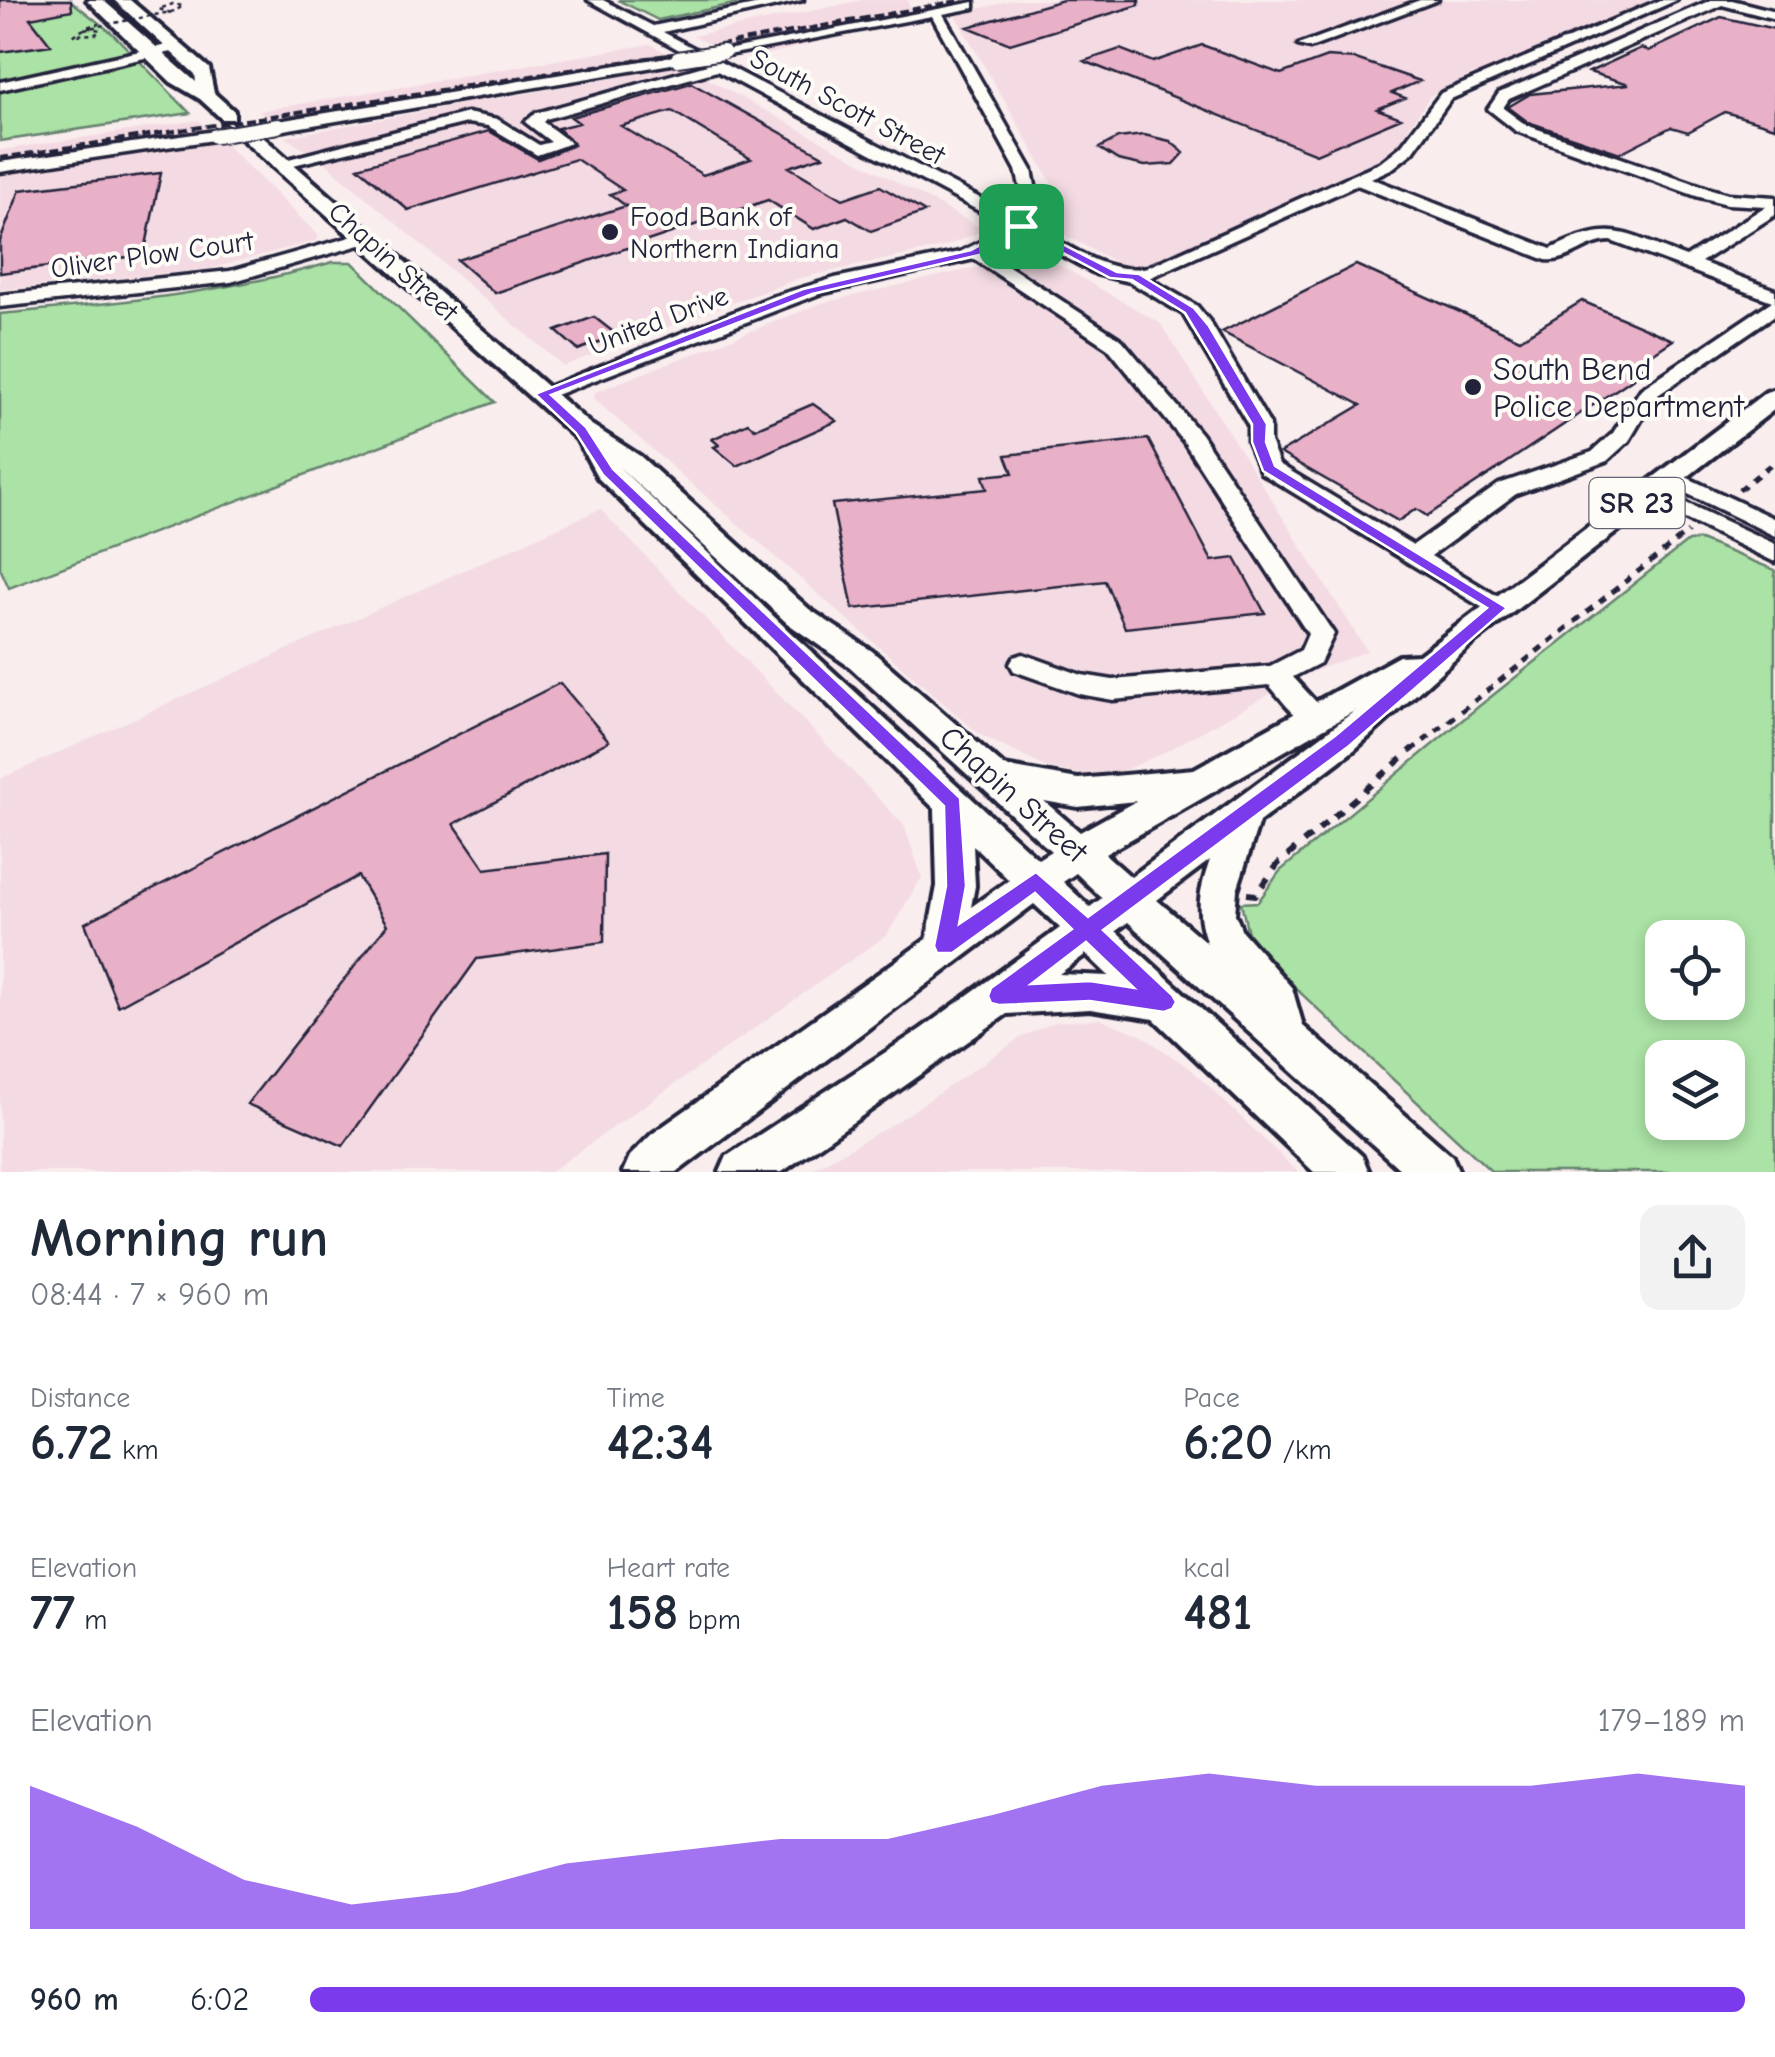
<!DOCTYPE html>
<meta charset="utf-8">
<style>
body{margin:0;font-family:"Comic Neue",sans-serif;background:#f2f2f3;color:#1f2937;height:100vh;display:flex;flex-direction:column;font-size:38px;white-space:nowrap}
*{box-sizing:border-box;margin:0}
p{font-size:32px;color:#747a83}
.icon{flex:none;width:55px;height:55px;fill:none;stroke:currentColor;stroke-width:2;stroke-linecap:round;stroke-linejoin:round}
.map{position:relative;height:1172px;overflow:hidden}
.side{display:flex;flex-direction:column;background:#fff;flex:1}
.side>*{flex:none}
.fabs{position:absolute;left:1645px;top:920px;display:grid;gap:20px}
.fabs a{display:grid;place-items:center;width:100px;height:100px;border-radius:20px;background:#fff;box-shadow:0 5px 15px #0003;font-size:50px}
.pin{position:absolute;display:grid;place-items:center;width:85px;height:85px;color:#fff;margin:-42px;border-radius:20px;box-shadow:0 5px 15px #0006}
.round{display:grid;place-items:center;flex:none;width:105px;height:105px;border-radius:20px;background:#f2f2f3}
.headline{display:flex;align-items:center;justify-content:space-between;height:170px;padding:0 30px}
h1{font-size:55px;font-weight:600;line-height:75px}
.figures{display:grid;grid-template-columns:repeat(3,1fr);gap:15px;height:170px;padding:10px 30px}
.figures div{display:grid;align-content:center}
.figures b{font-size:50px;font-weight:600}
.figures small{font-size:28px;font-weight:400}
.figures p{font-size:28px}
.chart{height:280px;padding:20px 30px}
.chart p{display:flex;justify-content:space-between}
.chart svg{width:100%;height:180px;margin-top:10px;fill:#7c3aed;opacity:.7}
ul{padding:0 30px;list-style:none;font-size:32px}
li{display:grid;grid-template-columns:160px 120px 1fr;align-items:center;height:75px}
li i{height:25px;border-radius:12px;background:#7c3aed}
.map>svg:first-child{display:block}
.built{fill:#f4dbe3}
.green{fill:#abe2a5;stroke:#668270;stroke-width:2.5;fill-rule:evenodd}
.building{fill:#e9b1c8;stroke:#22223b;stroke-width:2.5;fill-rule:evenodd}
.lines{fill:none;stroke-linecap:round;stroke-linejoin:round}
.minor-casing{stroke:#22223b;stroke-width:7}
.major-casing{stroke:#22223b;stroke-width:8}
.path-far2{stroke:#22223b;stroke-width:2.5;stroke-dasharray:4 4;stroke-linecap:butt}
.path-far1{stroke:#22223b;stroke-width:5;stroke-dasharray:8 8;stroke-linecap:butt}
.path{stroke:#22223b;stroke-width:6;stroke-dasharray:10 10;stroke-linecap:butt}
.minor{fill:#fdfcf7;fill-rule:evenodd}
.major{fill:#fdfcf7;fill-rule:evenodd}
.rail{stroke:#22223b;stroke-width:4;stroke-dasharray:9 4;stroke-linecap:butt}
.minor-bridge-casing{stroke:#22223b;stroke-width:18;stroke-linecap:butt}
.path-bridge{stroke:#22223b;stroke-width:2.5;stroke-dasharray:4 4;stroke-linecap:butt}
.minor-bridge{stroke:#fdfcf7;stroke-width:14}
.route{fill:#7c3aed;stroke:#fff;stroke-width:2.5;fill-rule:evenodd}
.poi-dot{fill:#22223b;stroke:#fdfcf7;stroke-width:4}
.labels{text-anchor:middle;stroke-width:8;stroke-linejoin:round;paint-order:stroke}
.far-street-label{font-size:28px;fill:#22223b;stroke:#fdfcf7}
.far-poi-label{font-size:28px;fill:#22223b;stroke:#fdfcf7;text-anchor:start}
.shield{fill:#fdfcf7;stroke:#646373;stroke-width:2.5}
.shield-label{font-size:30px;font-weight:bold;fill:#22223b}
.poi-label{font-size:32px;fill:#22223b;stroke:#fdfcf7;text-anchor:start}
.street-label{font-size:32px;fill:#22223b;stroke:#fdfcf7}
</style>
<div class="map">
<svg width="1775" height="1172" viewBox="0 0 1775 1172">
<rect width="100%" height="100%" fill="#f9edee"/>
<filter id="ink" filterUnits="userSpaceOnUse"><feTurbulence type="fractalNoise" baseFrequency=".01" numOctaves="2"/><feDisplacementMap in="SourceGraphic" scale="20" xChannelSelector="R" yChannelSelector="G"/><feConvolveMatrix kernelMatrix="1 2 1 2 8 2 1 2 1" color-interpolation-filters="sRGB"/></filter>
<g filter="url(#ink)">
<path class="built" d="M862,0h45l7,18 -157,39 -31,-4 -33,-17z
M1013,0h667l-186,81 -21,-7 -43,22 -34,51 -21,16 -231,102h-23l-58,-31 -11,-10 7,-22 -9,-22 -95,-165z
M650,44l30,17 -170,31 -21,8 201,-36 14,13 277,151v3l-37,16 -144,31 -237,88 -240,-205 -39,-24 179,-33 -63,4 -119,19 -22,-16z
M199,120l17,20 6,1 96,94v5l-109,29 -209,21v-140z
M1019,251l19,2 122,70 207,328 -63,24 -141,78 -38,17 -33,6 -44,-8 -68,-33 -386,-336 1,-7 227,-89 156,-36z
M600,509l304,316 18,52 -35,58 -337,237h-550v-393z
M1101,1019l40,16 51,35 106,102h-490l90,-51 122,-83 35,-16z"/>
<path class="green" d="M0,0h70l43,34 77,79 -190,28z
M618,0h135l-95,20z
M333,262h19l143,140 -486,186 -9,-20v-254c113,-11 223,-20 333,-52z
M1700,540l75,30v602h-283l-216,-202 -28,-37 -7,-30 17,-1 22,-31 198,-164 210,-166zM1662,938h66v64h-66zM1662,1058h66v64h-66z"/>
<path class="building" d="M0,0h71l1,10 -42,8 21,27 -51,7z
M1063,0h76v5l-129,39 -42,-17z
M1721,17l54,12v98l-50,-15 -37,20 -17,-5 -51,26 -92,-31 -20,-15 22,-13 99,-10 -40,-12 52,-24 8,3z
M1202,45l79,29 46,-17 29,2 64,22 -28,12 13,5 -28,11 24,9 -85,36 -232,-93 36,-12 33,13z
M691,83l132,73 -34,11 54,32 37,-13 45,26 -54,19 -24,-14 -33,12 -46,-29 -273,93 -38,-33 169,-54 -16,-12 13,-4 -47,-31 -168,51 -50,-43 131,-36 49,28 36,-14 -16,-17 21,-5 -8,-6zM672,111l79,48 -48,16 -82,-49z
M1144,135l26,6 14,12 -10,11 -29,2 -27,-6 -19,-12 19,-10z
M161,173l-17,82 -144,18v-32l20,-51z
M1356,265l164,74 62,-38 91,39 -37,25 11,4 -220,147 -11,-7 -18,12 -118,-68 81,-48 -139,-73z
M594,317l23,18 -39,15 -22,-19z
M813,404l24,17 -100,45 -23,-19 5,-2 -7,-6 36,-16 7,6z
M1148,439l64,122 23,-3 30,55 -140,15 -20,-47 -252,28 -21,-105 155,-15 -4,-13 30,-3 -7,-18z
M560,683l49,58 -155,83 31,45 120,-15 -1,88 -127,17 -134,187 -96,-42 140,-179 -29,-49 -240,130 -33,-83z"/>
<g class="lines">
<g class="minor-casing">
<path id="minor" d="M588,0h15l50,26 126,-26h24l-140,32 355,186 5,-20 -7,-28 -84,-154 -209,40 -7,-4 258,-50v6l-31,6 89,156 7,36 -8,19c36,19 75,51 117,42l233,-105 20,-16 40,-53 219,-93h17l-226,99 -38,53 -20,16 -22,10 180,71c62,-31 74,-15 135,8l80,-51 -39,-2 -31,-8 -180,-65 -28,-22 11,-16 212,-93h21l43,11v8l-53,-14 -213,94 -6,9 23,17 182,63 20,6 47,3v18l-74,47 74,28v25l-120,82 -26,44 -22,20 -91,33 -85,62 76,46 4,6 -4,6 -9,3 -237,-144 -13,-31v-17l-65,-111 -53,-32 -34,-8 -74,-40 -33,19 133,87 79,94 133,200 -14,29 -27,14 36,39 -4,7c-24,8 -41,-22 -56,-38l-156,15 -34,-6 -65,-23 -4,-7 4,-7 9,-3 59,21 31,5 157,-14 31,-16 7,-16 -124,-192 -76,-94 -134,-89 -155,35 -271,104 -7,2 -10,-6 240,-97 64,-19 125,-26 49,-25 -292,-156 -171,48 -3,3 28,21 -34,12 -49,-29 -21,-3 -186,45 -8,-5 194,-50 30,6 42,26 12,-3 -26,-20 11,-9 171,-48zM1357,185l189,75c22,3 41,-19 65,-19l161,60 -131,88 -28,44 -21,19 -93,32 -86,61 -134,-81 -9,-22v-17l-60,-103 -13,-16 -48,-28z
M1420,0h18l-128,48 -12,-3z
M176,43l5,1v6l-181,40v-8z
M678,55l7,4 -2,3 -405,69 -8,-5 8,-5z
M215,131l5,2v6l-220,33v-10z
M368,232l6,1v8l-143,41 -231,25v-12l230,-24z
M1671,470l104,49v17l-112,-54 -3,-5 3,-5z
M1649,486l126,58v18l-134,-64 -4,-5 4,-5z"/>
</g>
<g class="major-casing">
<path id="major" d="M87,0h16l93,82 -1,-8 -81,-74h16l79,68 5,25 20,18v8h-12l-22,-20 -29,-17z
M249,129l7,2 334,293 50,32 169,153 63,42 132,115 74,13 116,-10 205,-113 20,-1 347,-263 9,-3v20l-303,235 -118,106 -95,72 -22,68 -2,24 7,17 50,57 11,38 149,130 7,16h-56l-275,-250 -12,9 246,225 7,16h-55l-160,-153 -64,-10 -83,5 -225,158h-62l7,-16 194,-127 139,-101 -26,-24 -357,268h-54l7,-16 22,-22 275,-195 10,-53 -2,-77 -337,-331 -21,-39 -335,-300v-8zM617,465l170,158 63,44 201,184 -13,8 -247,-226zM1356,710l-225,167 -26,-23zM1044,801l34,6 58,-6 -56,31zM973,845l36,35 -38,27 4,-21zM1210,860c-11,32 -15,51 -3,83l-50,-43zM1076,873l26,25 -12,9 -27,-25zM1086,954l23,22 -50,-2z"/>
</g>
<path class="path-far2" d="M171,13l-12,-4 14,-5 10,2 -8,5
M84,29l-10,6 22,-1 4,-4 -14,-3 13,-3"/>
<path class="path-far1" d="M1739,490l36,-29
M1411,751l277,-219"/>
<path class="path" d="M1247,894l9,1 22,-31 136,-116"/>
<use href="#minor" class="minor"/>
<use href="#major" class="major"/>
<path class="rail" d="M0,158l667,-103 296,-55"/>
<g class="minor-bridge-casing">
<path id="minor-bridge" d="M678,59l45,-7
M215,136l63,-10"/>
</g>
<path class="path-bridge" d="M84,29l91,-18"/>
<use href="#minor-bridge" class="minor-bridge"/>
</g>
</g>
<path class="route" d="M1021,223l96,49 22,2 55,34 15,18 58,98 -1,18 9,24 232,142 -158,138 -246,184 69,65 4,7 -4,7 -8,3 -74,-11 -91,4 -8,-2 -3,-7 3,-8 81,-59 -37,-36 -83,60h-15l-3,-7 12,-60 -2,-80 -341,-331 -27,-42 -41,-39 268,-105 168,-39zM1022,231l88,47 22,2 53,33 67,111v18l11,29 224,137 -152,128 -247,181 -52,-45 -77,52 7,-38 -6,-88 -347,-329 -27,-42 -35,-32 261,-101 167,-39zM1086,942l48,46 -44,-7 -59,3z"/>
<g class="poi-dot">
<circle cx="610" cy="232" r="10"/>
<circle cx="1473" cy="387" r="10"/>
</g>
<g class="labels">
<g class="far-street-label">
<text transform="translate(848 106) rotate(28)" y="10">South Scott Street</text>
<text transform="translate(152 254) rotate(-8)" y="10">Oliver Plow Court</text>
<text transform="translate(394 261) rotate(42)" y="10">Chapin Street</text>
<text transform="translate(658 320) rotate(-21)" y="10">United Drive</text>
</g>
<g class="far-poi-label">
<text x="630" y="226">Food Bank of<tspan x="630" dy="32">Northern Indiana</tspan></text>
</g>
<rect class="shield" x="1589.5" y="478" width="95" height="50" rx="8"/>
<g class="shield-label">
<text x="1637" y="513">SR 23</text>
</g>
<g class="poi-label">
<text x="1493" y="380">South Bend<tspan x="1493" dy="37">Police Department</tspan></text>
</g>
<g class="street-label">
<text transform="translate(1014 794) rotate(42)" y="11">Chapin Street</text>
</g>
</g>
</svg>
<div class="fabs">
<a><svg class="icon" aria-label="locate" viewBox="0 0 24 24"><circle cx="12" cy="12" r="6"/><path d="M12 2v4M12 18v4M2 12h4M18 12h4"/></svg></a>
<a><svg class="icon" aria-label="layers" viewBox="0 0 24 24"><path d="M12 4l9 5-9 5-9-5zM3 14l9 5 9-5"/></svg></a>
</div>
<div class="pin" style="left:1021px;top:226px;background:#1e9e55"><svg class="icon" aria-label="arrive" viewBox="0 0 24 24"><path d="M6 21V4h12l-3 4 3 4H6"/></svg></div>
</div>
<section class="side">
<div class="headline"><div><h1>Morning run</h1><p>08:44 · 7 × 960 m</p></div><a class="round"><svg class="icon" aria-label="share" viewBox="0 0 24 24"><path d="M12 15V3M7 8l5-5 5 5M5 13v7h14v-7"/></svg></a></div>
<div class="figures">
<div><p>Distance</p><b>6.72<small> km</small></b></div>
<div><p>Time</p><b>42:34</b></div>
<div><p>Pace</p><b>6:20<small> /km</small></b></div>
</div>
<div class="figures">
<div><p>Elevation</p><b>77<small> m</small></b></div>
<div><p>Heart rate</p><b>158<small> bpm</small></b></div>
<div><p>kcal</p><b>481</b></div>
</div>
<div class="chart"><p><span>Elevation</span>179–189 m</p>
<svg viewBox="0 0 160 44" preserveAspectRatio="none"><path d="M0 44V9L10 19L20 32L30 38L40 35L50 28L60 25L70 22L80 22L90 16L100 9L110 6L120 9L130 9L140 9L150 6L160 9V44z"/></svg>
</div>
<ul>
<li><b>960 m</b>6:02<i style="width:100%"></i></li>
</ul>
</section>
